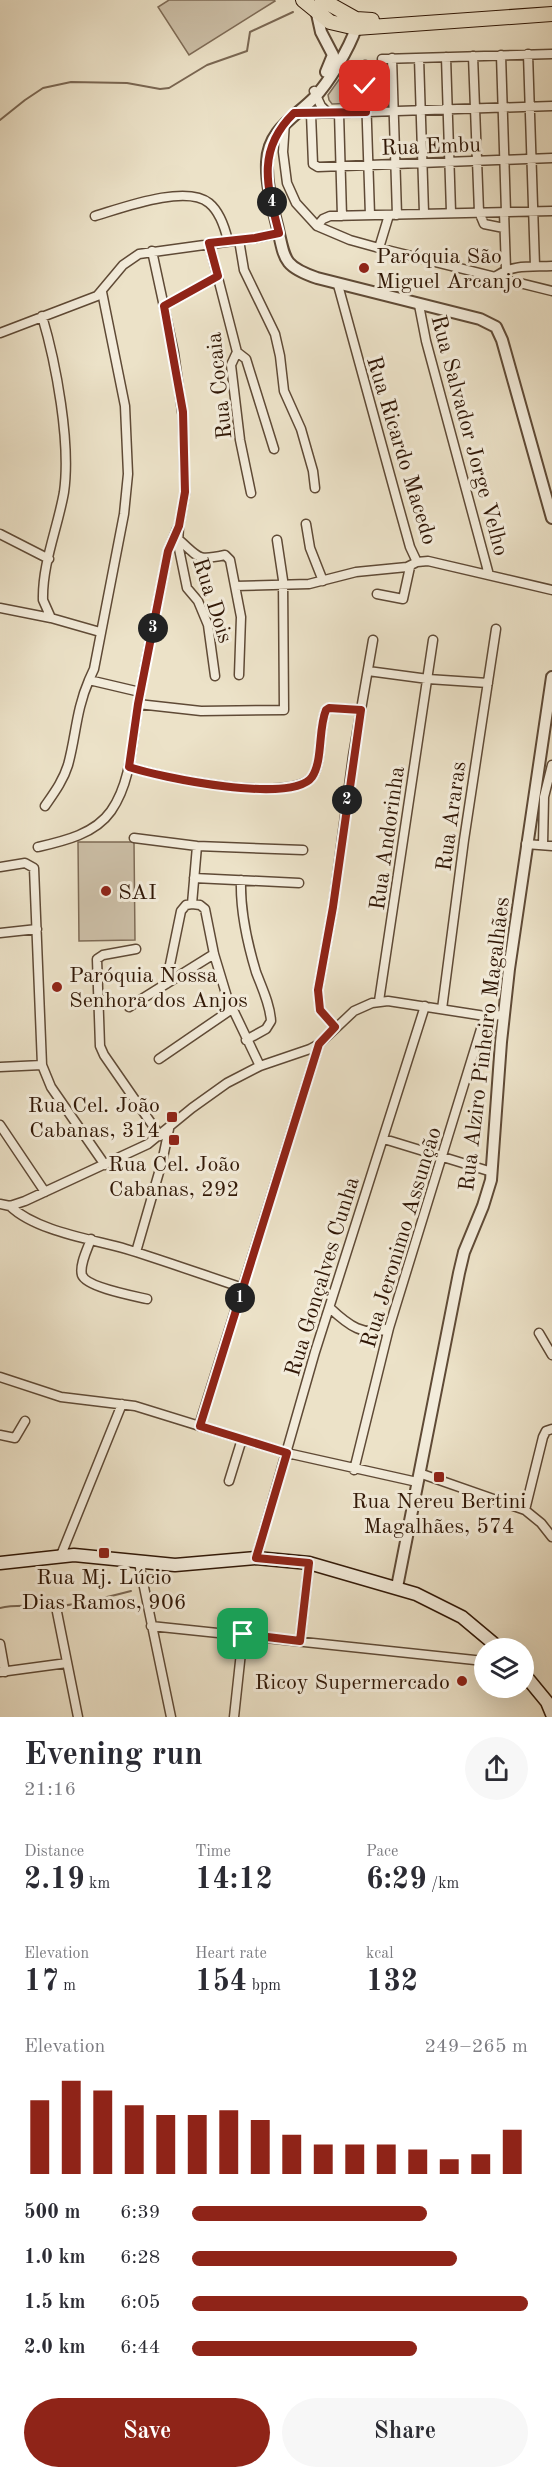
<!DOCTYPE html>
<meta charset="utf-8">
<style>
body{margin:0;font-family:"Old Standard TT",serif;background:#f7f7f7;color:#2b2b33;height:100vh;display:flex;flex-direction:column;font-size:22px;white-space:nowrap}
*{box-sizing:border-box;margin:0}
p{font-size:20px;color:#7c7c81}
.icon{flex:none;width:33px;height:33px;fill:none;stroke:currentColor;stroke-width:2;stroke-linecap:round;stroke-linejoin:round}
.map{position:relative;height:1717px;overflow:hidden}
.details{display:flex;flex-direction:column;background:#fff;flex:1}
.details>*{flex:none}
.controls{position:absolute;left:474px;top:1638px;display:grid;gap:12px}
.controls a{display:grid;place-items:center;width:60px;height:60px;border-radius:50%;background:#fff;box-shadow:0 6px 24px #0002;font-size:30px}
.pin{position:absolute;display:grid;place-items:center;width:51px;height:51px;color:#fff;margin:-26px;border-radius:12px;box-shadow:0 3px 9px #0006}
.km{position:absolute;width:30px;height:30px;margin:-15px;border-radius:50%;background:#222;color:#fff;font-size:16px;line-height:30px;text-align:center}
.round{display:grid;place-items:center;flex:none;width:63px;height:63px;border-radius:32px;background:#f7f7f7}
.overview{display:flex;align-items:center;justify-content:space-between;height:102px;padding:0 24px}
h1{font-size:33px;font-weight:700;line-height:45px}
.metrics{display:grid;grid-template-columns:repeat(3,1fr);gap:9px;height:102px;padding:6px 24px}
.metrics div{display:grid;align-content:center}
.metrics b{font-size:30px;font-weight:700}
.metrics small{font-size:16px;font-weight:400}
.metrics p{font-size:16px}
.chart{height:168px;padding:12px 24px}
.chart p{display:flex;justify-content:space-between}
.chart svg{width:100%;height:108px;margin-top:6px;stroke:#8f2418;stroke-width:6}
.action{display:flex;gap:12px;margin-top:auto;padding:12px 24px}
.action a{flex:1;height:69px;border-radius:36px;background:#8f2418;color:#fff;font-size:24px;font-weight:700;line-height:69px;text-align:center}
.action a+a{background:#f7f7f7;color:#2b2b33}
ul{padding:0 24px;list-style:none;font-size:20px}
li{display:grid;grid-template-columns:96px 72px 1fr;align-items:center;height:45px}
li i{height:15px;border-radius:8px;background:#8f2418}
.map>svg:first-child{display:block}
.green{fill:#ccbfa7;stroke:#7e6b56;stroke-width:1.5}
.lines{fill:none;stroke-linecap:round;stroke-linejoin:round}
.stream{stroke:#7a6753;stroke-width:2}
.minor-casing{stroke:#5f4a36;stroke-width:11}
.tertiary-casing{stroke:#5f4a36;stroke-width:14}
.secondary-casing{stroke:#301706;stroke-width:15}
.primary-casing{stroke:#301706;stroke-width:16}
.minor{stroke:#f3ecdb;stroke-width:8}
.tertiary{stroke:#f3ecdb;stroke-width:10}
.secondary{stroke:#f3ecdb;stroke-width:12}
.primary{stroke:#ece2c8;stroke-width:14}
.route-casing{stroke:#fff;stroke-width:12}
.route{stroke:#8f2418;stroke-width:8}
.poi-dot{fill:#8f2418;stroke:#f3ecdb;stroke-width:2}
.labels{text-anchor:middle;stroke-width:6;stroke-linejoin:round;paint-order:stroke}
.street-label{font-size:22px;fill:#301706;stroke:#f3ecdb}
.poi-label{font-size:22px;fill:#301706;stroke:#f3ecdb;text-anchor:start}
</style>
<div class="map">
<svg width="552" height="1717" viewBox="0 0 552 1717">
<rect width="100%" height="100%" fill="#ece2c8"/>
<filter id="stains"><feTurbulence type="fractalNoise" baseFrequency=".00333" numOctaves="4"/><feColorMatrix values="0 0 0 0 .2 0 0 0 0 .09 0 0 0 0 .02 0 0 0 .5 -.17"/></filter>
<radialGradient id="worn" r=".72"><stop offset=".6" stop-color="#630" stop-opacity="0"/><stop offset="1" stop-color="#630" stop-opacity=".3"/></radialGradient>
<path class="green" d="M169,0h105l1,1 -86,54 -31,-48z
M348,67h8l1,36 -25,1 -3,-4 -1,-5z
M78,842h56l1,98 -56,1z"/>
<g class="lines">
<path class="stream" d="M0,120l25,-20 18,-12 28,-6 56,1 33,6 9,-1 38,-23 40,-14 3,-19 43,-20
M0,1608c20,-5 41,0 61,-2 24,-3 47,-9 70,-15"/>
<g class="minor-casing">
<path id="minor" d="M528,54l7,212
M501,55l5,157
M473,56l6,156 5,12 20,4
M446,57l5,155
M392,58l5,157
M419,58l5,155
M382,59l170,-5
M365,65l5,150
M314,91l7,15 7,7
M339,113l3,103
M307,114l245,-8
M311,114l2,50 5,3 234,-9
M285,122l-2,30 4,31 9,20 21,23 33,14 29,8 173,43
M504,212l2,57
M95,216c27,-8 91,-32 114,-13 11,9 16,25 19,38
M317,226l6,-7 7,-3 222,-5
M239,240l5,30 31,64 5,22 4,35 17,38 12,42 2,17
M209,243l28,109 -6,13 9,75 11,53
M379,248l10,-33
M152,251l22,102 9,65 2,75 -6,33 -1,18 9,44 11,13 10,24 7,51
M496,276c18,-12 35,-9 56,-10
M338,285l60,219 12,43 7,15 11,-1 124,29
M102,292l23,114 3,68 -4,40 -30,155 -5,11 51,12
M419,305l7,36 63,234
M164,306l54,-30
M42,316c14,47 29,127 22,176 -6,35 -22,72 -21,108l8,18 49,14
M0,333l97,-37 26,-31 16,-11 116,-16 24,-5
M237,352l9,7 28,90
M306,524l4,24 13,33
M0,534l49,25
M178,539c22,19 18,22 47,16l5,5 11,57 -2,58
M235,586l74,-2 47,-12 51,-5 10,-5
M377,594l26,5 7,-32
M0,608l51,10
M368,671l60,8 60,4
M138,704l63,7 83,-1 -1,-130 -6,-40
M129,767c30,10 162,37 183,10 11,-15 6,-48 14,-67l3,-2 32,2
M45,806c9,-13 18,-25 23,-41 8,-29 8,-55 21,-85
M134,838l63,8 106,4
M526,844l26,2
M543,845l1,-48 8,-32
M197,846l-5,58 8,1 5,4 9,45 13,43 33,69
M38,847c26,-6 57,-13 73,-36 21,-30 21,-71 27,-106 9,-51 20,-102 30,-154l9,-22
M0,867l25,-4 9,5 8,197 9,22 54,78
M194,878l105,5
M241,880c-1,31 6,62 15,92 6,16 14,32 15,49l-5,8 -20,11
M0,933l37,-4
M136,949l-33,6 -6,4 3,87 4,9 56,81
M166,984l15,-73 5,-6 6,-1
M379,1001l54,-361
M129,1007l85,-53
M442,1009l22,-169 32,-211
M335,1027l-15,-17 -2,-20 15,-83 20,-151 20,-116
M159,1059l73,-50
M0,1067l42,-2
M0,1125l45,67
M384,1139l108,33
M0,1204l10,2 15,-5 123,-57 44,-36 35,-25 33,-17 50,-17 9,-5 35,-33 18,-8 16,-2 97,15 18,-1
M10,1206c26,25 81,33 116,43 39,12 78,26 117,39
M91,1239c-3,9 -12,26 -9,36 4,12 52,21 65,24
M136,1252l26,-90 7,-33
M330,1308c18,17 34,30 59,20
M539,1333l13,22
M0,1377l61,20 74,9 152,47 130,29
M199,1426l120,-382
M0,1435l15,3 10,-17
M354,1470l35,-142 96,-312
M419,1473l106,37 16,13 11,14
M229,1481l13,-42
M525,1510l18,-73 3,-6 6,-2
M61,1555l61,-151
M256,1558l59,-206 110,-346
M139,1563l32,154
M57,1612l21,105
M151,1626l333,35
M300,1641l9,-78
M0,1644l5,28
M0,1672l67,-9
M234,1717l9,-83"/>
</g>
<g class="tertiary-casing">
<path id="tertiary" d="M317,14l4,18 12,23 -7,17
M356,28c-7,21 -27,54 -42,70 -20,20 -46,32 -47,64 -1,21 5,43 10,63 8,34 5,41 40,53l163,41 16,8 6,13 50,178
M397,1587l62,-314 5,-21 19,-46 8,-26 10,-138 8,-73 43,-292"/>
</g>
<g class="secondary-casing">
<path id="secondary" d="M0,1563l74,-8 101,10 81,-7 53,5 107,31 46,23 37,31
M524,1674l23,28 5,12"/>
</g>
<g class="primary-casing">
<path id="primary" d="M303,0l27,22 26,6 196,-14
M322,0l34,19 16,1"/>
</g>
<use href="#minor" class="minor"/>
<use href="#tertiary" class="tertiary"/>
<use href="#secondary" class="secondary"/>
<use href="#primary" class="primary"/>
</g>
<g class="lines">
<g class="route-casing">
<path id="route" d="M243,1634l57,7 9,-78 -53,-5 31,-105 -87,-27 119,-382 16,-17 -15,-17 -2,-20 15,-83 28,-197 -32,-2 -3,2c-8,19 -3,51 -14,67 -20,28 -153,0 -183,-10l9,-63 30,-153 11,-25 6,-34 -2,-80 -19,-106 54,-30 -9,-33 46,-5 24,-5c-12,-47 -23,-83 15,-120l72,-1 -1,-26"/>
</g>
<use href="#route" class="route"/>
</g>
<g class="poi-dot">
<circle cx="364" cy="268" r="6"/>
<circle cx="106" cy="891" r="6"/>
<circle cx="57" cy="987" r="6"/>
<rect x="166" y="1111" width="12" height="12" rx="3"/>
<rect x="168" y="1134" width="12" height="12" rx="3"/>
<rect x="433" y="1471" width="12" height="12" rx="3"/>
<rect x="98" y="1547" width="12" height="12" rx="3"/>
<circle cx="462" cy="1681" r="6"/>
</g>
<g class="labels">
<g class="street-label">
<text transform="translate(431 145) rotate(-2)" y="8">Rua Embu</text>
<text transform="translate(218 386) rotate(-96)" y="8">Rua Cocaia</text>
<text transform="translate(471 435) rotate(75)" y="8">Rua Salvador Jorge Velho</text>
<text transform="translate(403 450) rotate(73)" y="8">Rua Ricardo Macedo</text>
<text transform="translate(214 600) rotate(72)" y="8">Rua Dois</text>
<text transform="translate(450 816) rotate(-82)" y="8">Rua Araras</text>
<text transform="translate(386 838) rotate(-82)" y="8">Rua Andorinha</text>
<text transform="translate(483 1044) rotate(-83)" y="8">Rua Alziro Pinheiro Magalhães</text>
<text transform="translate(400 1237) rotate(-73)" y="8">Rua Jeronimo Assunção</text>
<text transform="translate(321 1276) rotate(-73)" y="8">Rua Gonçalves Cunha</text>
</g>
<g class="poi-label">
<text x="376" y="263">Paróquia São<tspan x="376" dy="25">Miguel Arcanjo</tspan></text>
<text x="118" y="899">SAI</text>
<text x="69" y="982">Paróquia Nossa<tspan x="69" dy="25">Senhora dos Anjos</tspan></text>
<text x="160" y="1112" text-anchor="end">Rua Cel. João<tspan x="160" dy="25">Cabanas, 314</tspan></text>
<text x="174" y="1171" text-anchor="middle">Rua Cel. João<tspan x="174" dy="25">Cabanas, 292</tspan></text>
<text x="439" y="1508" text-anchor="middle">Rua Nereu Bertini<tspan x="439" dy="25">Magalhães, 574</tspan></text>
<text x="104" y="1584" text-anchor="middle">Rua Mj. Lúcio<tspan x="104" dy="25">Dias Ramos, 906</tspan></text>
<text x="450" y="1689" text-anchor="end">Ricoy Supermercado</text>
</g>
</g>
<rect width="100%" height="100%" filter="url(#stains)"/>
<rect width="100%" height="100%" fill="url(#worn)"/>
</svg>
<div class="controls">
<a><svg class="icon" aria-label="layers" viewBox="0 0 24 24"><path d="M12 4l9 5-9 5-9-5zM3 14l9 5 9-5"/></svg></a>
</div>
<div class="pin" style="left:243px;top:1634px;background:#1e9e55"><svg class="icon" aria-label="arrive" viewBox="0 0 24 24"><path d="M6 21V4h12l-3 4 3 4H6"/></svg></div>
<div class="pin" style="left:365px;top:86px;background:#d93025"><svg class="icon" aria-label="check" viewBox="0 0 24 24"><path d="M5 12l5 5 9-10"/></svg></div>
<b class="km" style="left:240px;top:1298px">1</b>
<b class="km" style="left:347px;top:800px">2</b>
<b class="km" style="left:153px;top:628px">3</b>
<b class="km" style="left:272px;top:202px">4</b>
</div>
<section class="details">
<div class="overview"><div><h1>Evening run</h1><p>21:16</p></div><a class="round"><svg class="icon" aria-label="share" viewBox="0 0 24 24"><path d="M12 15V3M7 8l5-5 5 5M5 13v7h14v-7"/></svg></a></div>
<div class="metrics">
<div><p>Distance</p><b>2.19<small> km</small></b></div>
<div><p>Time</p><b>14:12</b></div>
<div><p>Pace</p><b>6:29<small> /km</small></b></div>
</div>
<div class="metrics">
<div><p>Elevation</p><b>17<small> m</small></b></div>
<div><p>Heart rate</p><b>154<small> bpm</small></b></div>
<div><p>kcal</p><b>132</b></div>
</div>
<div class="chart"><p><span>Elevation</span>249–265 m</p>
<svg viewBox="0 0 160 44" preserveAspectRatio="none"><path d="M5 44V14M15 44V6M25 44V10M35 44V16M45 44V20M55 44V20M65 44V18M75 44V22M85 44V28M95 44V32M105 44V32M115 44V32M125 44V34M135 44V38M145 44V36M155 44V26"/></svg>
</div>
<ul>
<li><b>500 m</b>6:39<i style="width:70%"></i></li>
<li><b>1.0 km</b>6:28<i style="width:79%"></i></li>
<li><b>1.5 km</b>6:05<i style="width:100%"></i></li>
<li><b>2.0 km</b>6:44<i style="width:67%"></i></li>
</ul>
<div class="action"><a>Save</a><a>Share</a></div>
</section>
